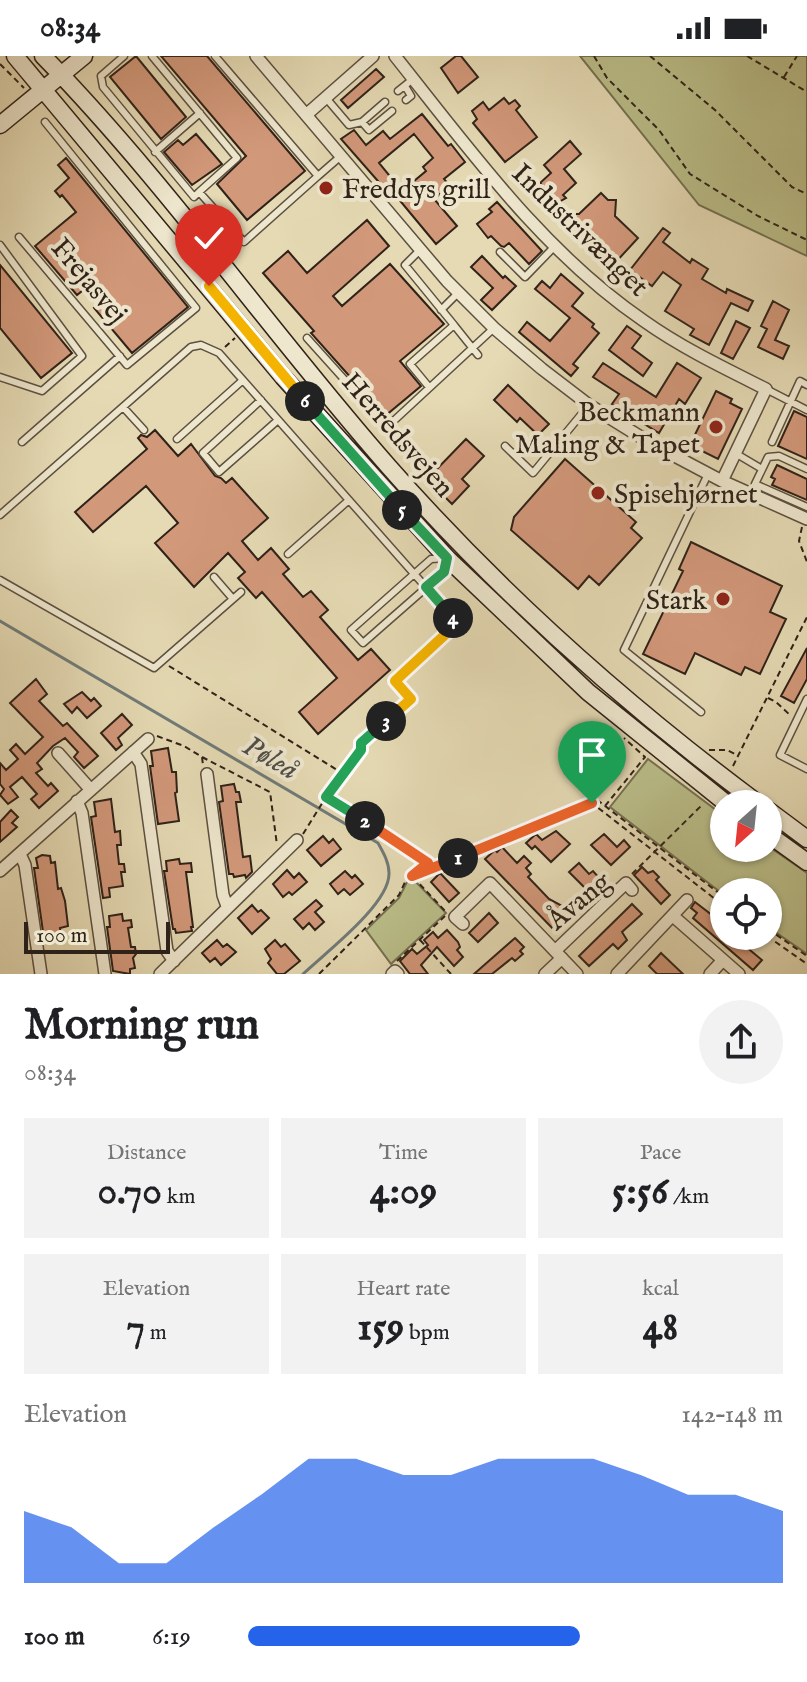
<!DOCTYPE html>
<meta charset="utf-8">
<style>
body{margin:0;font-family:"IM FELL English",serif;background:#f2f2f2;color:#202124;height:100vh;display:flex;flex-direction:column;font-size:30px;white-space:nowrap}
*{box-sizing:border-box;margin:0}
p{font-size:26px;color:#757577}
.icon{flex:none;width:44px;height:44px;fill:none;stroke:currentColor;stroke-width:2;stroke-linecap:round;stroke-linejoin:round}
.map{position:relative;height:918px;overflow:hidden}
.panel{display:flex;flex-direction:column;background:#fff;flex:1}
.panel>*{flex:none}
.needle{width:52px;rotate:207deg}
.fabs{position:absolute;left:710px;top:734px;display:grid;gap:16px}
.fabs a{display:grid;place-items:center;width:72px;height:72px;border-radius:50%;background:#fff;box-shadow:0 2px 6px #0004;font-size:40px}
.scale{position:absolute;left:24px;bottom:20px;width:146px;box-sizing:border-box;padding-left:8px;border:4px solid #2f2219;border-top:0;font-size:22px;line-height:28px;white-space:nowrap;color:#2f2219;-webkit-text-stroke:6px #eee7ce;paint-order:stroke}
.pin{position:absolute;display:grid;place-items:center;width:68px;height:68px;color:#fff;margin:-82px -34px;border-radius:50% 50% 50% 0;rotate:-45deg;box-shadow:0 0 8px #0007}
.pin .icon{rotate:45deg}
.km{position:absolute;width:40px;height:40px;margin:-20px;border-radius:50%;background:#222;color:#fff;font-size:22px;line-height:40px;text-align:center}
.round{display:grid;place-items:center;flex:none;width:84px;height:84px;border-radius:42px;background:#f2f2f2}
.head{display:flex;align-items:center;justify-content:space-between;height:136px;padding:0 24px}
h1{font-size:44px;font-weight:700;line-height:60px}
.figures{display:grid;grid-template-columns:repeat(3,1fr);gap:12px;height:136px;padding:8px 24px}
.figures div{display:grid;align-content:center;border-radius:0px;background:#f2f2f2;text-align:center}
.figures b{font-size:40px;font-weight:700}
.figures small{font-size:22px;font-weight:400}
.figures p{font-size:22px}
.chart{height:224px;padding:16px 24px}
.chart p{display:flex;justify-content:space-between}
.chart svg{width:100%;height:144px;margin-top:8px;fill:#2563eb;opacity:.7}
ul{padding:0 24px;list-style:none;font-size:26px}
li{display:grid;grid-template-columns:128px 96px 1fr;align-items:center;height:60px}
li i{height:20px;border-radius:10px;background:#2563eb}
.status{display:flex;justify-content:space-between;align-items:center;height:56px;padding:0 40px;background:#fff;direction:ltr}
.status svg{height:22px;fill:currentColor}
.map>svg:first-child{display:block}
.green{fill:#babe89;stroke:#747051;stroke-width:2}
.lines{fill:none;stroke-linecap:round;stroke-linejoin:round}
.stream{stroke:#707b79;stroke-width:3}
.building{fill:#d2987a;stroke:#2f2219;stroke-width:2;fill-rule:evenodd}
.lane-casing{stroke:#5c5040;stroke-width:9}
.street-casing{stroke:#5c5040;stroke-width:14}
.secondary-casing{stroke:#2f2219;stroke-width:19}
.path{stroke:#2f2219;stroke-width:2;stroke-dasharray:6 4;stroke-linecap:butt}
.lane{stroke:#eee7ce;stroke-width:6}
.street{stroke:#eee7ce;stroke-width:11}
.secondary{stroke:#eee7ce;stroke-width:16}
.split-1-casing{stroke:#fff;stroke-width:16}
.split-2-casing{stroke:#fff;stroke-width:16}
.split-3-casing{stroke:#fff;stroke-width:16}
.split-4-casing{stroke:#fff;stroke-width:16}
.split-5-casing{stroke:#fff;stroke-width:16}
.split-6-casing{stroke:#fff;stroke-width:16}
.split-7-casing{stroke:#fff;stroke-width:16}
.split-1{stroke:#f0652b;stroke-width:10}
.split-2{stroke:#f0652b;stroke-width:10}
.split-3{stroke:#22a559;stroke-width:10}
.split-4{stroke:#f5b400;stroke-width:10}
.split-5{stroke:#22a559;stroke-width:10}
.split-6{stroke:#22a559;stroke-width:10}
.split-7{stroke:#f5b400;stroke-width:10}
.poi-dot{fill:#8f2418;stroke:#eee7ce;stroke-width:3}
.labels{text-anchor:middle;stroke-width:8;stroke-linejoin:round;paint-order:stroke}
.poi-label{font-size:28px;fill:#2f2219;stroke:#eee7ce;text-anchor:start}
.street-label{font-size:28px;fill:#2f2219;stroke:#eee7ce}
.water-label{font-size:30px;font-style:italic;fill:#504f49;stroke:#eee7ce}
</style>
<div class="status"><b>08:34</b><svg viewBox="0 0 49 12"><path d="M0 12V9h3v3zM5 12V6h3v6zM10 12V3h3v9zM15 12V0h3v12zM26 1h20v11H26zM47 4h2v5h-2z"/></svg></div>
<div class="map">
<svg width="807" height="918" viewBox="0 0 807 918">
<rect width="100%" height="100%" fill="#e5dab4"/>
<filter id="stains"><feTurbulence type="fractalNoise" baseFrequency=".0025" numOctaves="4"/><feColorMatrix values="0 0 0 0 .2 0 0 0 0 .09 0 0 0 0 .02 0 0 0 .5 -.17"/></filter>
<radialGradient id="worn" r=".72"><stop offset=".6" stop-color="#630" stop-opacity="0"/><stop offset="1" stop-color="#630" stop-opacity=".3"/></radialGradient>
<path class="green" d="M580,0h227v200l-108,-51z
M648,703l76,57v32l44,-2 39,27v81l-39,-27v-35h-44v3l-114,-88z
M413,823l33,34 -55,51 -25,-34 33,-32 8,-16z"/>
<g class="lines">
<path class="stream" d="M0,565l378,222c5,9 11,19 11,30 1,31 -64,80 -86,101"/>
</g>
<path class="building" d="M136,0l50,61 -25,22 -51,-62z
M161,0h46l98,115 -58,49 -30,-36 29,-28z
M456,0h5l17,21 -20,16 -17,-25z
M376,13l8,8 -36,31 -7,-8z
M504,42l5,6 6,-4 5,6 -4,4 21,27 -32,25 -32,-39 4,-4 -5,-8 11,-9 6,8z
M422,58l26,32 3,-2 14,18 -21,17 6,7 -16,13 23,27 -21,18 -49,-59 -3,3 -43,-49 13,-9 12,15 17,-14 7,8zM414,78l19,24 -10,9 3,4 -24,20 -23,-28z
M196,78l26,30 -30,21 -28,-33 14,-12 5,5z
M570,85l11,13 -17,15 12,14 -13,12 3,3 -9,5 -17,-20 11,-10 -7,-8z
M66,102l122,149 -56,46 -38,-45 11,-9 -13,-16 -15,12 -42,-49 41,-34 -14,-17 -2,2 -5,-6 14,-13 -11,-13z
M601,137l7,7h8l-1,16 23,22 -24,26 -19,-18 3,-4 -11,-10 -6,6 -13,-13 5,-6 1,-5h5z
M497,146l45,49 -13,13 -20,-21 -5,4 -3,-1 -10,-10 -3,2 -11,-14 15,-12 -3,-3z
M367,164l22,26 -56,50 9,10 48,-42 54,60 -44,37 21,25 -36,30 -74,-83 3,-2 -51,-58 25,-22 19,22z
M663,172l7,5 -7,9 27,21 2,-4 16,10 -6,10 24,14 1,-4 26,12 -5,10 -17,-8 -22,42 -19,-10 4,-6 -29,-18 16,-26 -18,-13 -11,14 -22,-16z
M482,200l21,22 2,-2 11,10 -24,24 -11,-10 12,-12 -22,-21z
M0,209l72,88 -31,25 -41,-50z
M561,218l22,19 -11,13 22,18 -2,3 7,6 -26,31 5,4 -7,8 -52,-44 8,-10 23,19 20,-23 -35,-29 7,-8 8,7z
M773,245l16,9 -14,30 14,6 -6,13 -25,-12 9,-18 -6,-3z
M736,265l14,7 -17,31 -12,-6z
M627,270l14,10 -9,12 20,15 -9,13 -34,-26z
M603,307l53,34 21,-34 24,15 -16,26 -6,-5 -20,34 -47,-29 7,-10 -26,-17z
M508,329l41,39 -11,11 -18,-17 -3,4 -23,-22z
M716,335l16,8 -2,4 12,6 -24,50 -28,-14z
M794,355l13,6v42l-29,-13z
M155,374l23,26 13,-12 24,32 6,2 5,5 6,-5 36,40 -26,23 16,19 13,-12 18,21 -6,5 20,23 8,-6 17,19 -8,7 38,43 13,-11 19,21 -72,64 -19,-22 38,-34 -75,-86 -6,6 -18,-20 7,-6 -17,-19 -34,34 -39,-44 23,-20 -32,-37 -53,46 -18,-20 72,-63 -9,-11 3,-3 6,2z
M466,383l18,17 -22,23 7,7 -17,18 -18,-18 7,-7 -7,-7z
M565,403l71,63 -5,6 11,10 -43,47 -10,-9 -11,13 -67,-59 3,-13z
M777,409l30,14v21l-35,-15 3,-6 -4,-2z
M691,486l91,44 -12,26 16,7 -26,55 -15,-7 -4,8 -46,-22 -10,21 -42,-20 40,-83 -4,-2z
M807,592v31l-13,24 -13,-7z
M36,623l11,15 -8,7 24,25 4,-3 31,33 -14,12 -10,-11 4,-5 -13,-14 -12,8 -16,17 5,6 -6,4 12,13 3,-3 7,8 -19,17 -8,-9 6,-5 -15,-17 -12,10 8,10 -10,7 -8,-9 4,-6 -4,-5v-21l6,7 12,-11 -8,-9 6,-6 9,10 18,-17 -33,-34z
M82,636l9,9 3,-3 7,8 -14,12 -10,-11 -5,6 -8,-9z
M122,658l10,11 -14,13 4,7 -6,5 -15,-17z
M168,692l4,24h4l1,20 -2,1 4,28 -21,3 -8,-58h3l-2,-15z
M234,728l2,8h3l2,10h-5l7,55 7,-1 2,16 -6,6 -1,-3 -11,2 -1,-3h-4l-10,-72 4,-1 -2,-15z
M111,743l4,33 5,-1 1,14h-4l2,19h5l1,8h-4l2,14 -14,2 1,9 -7,1 -12,-81 5,-1 -2,-14z
M11,754l7,7 -6,6 5,4 -17,15v-20z
M556,775l14,13 -19,18 -16,-16 -3,3 -6,-6 10,-9 6,6z
M604,778l13,13 7,-7 6,7 -19,18 -20,-20z
M323,780l6,7 4,-4 8,10 -20,17 -14,-16z
M502,791l15,16 7,-7 7,7 -5,5 5,6 -3,3 21,22 17,9v8l3,3 -12,14 -72,-74 10,-9 2,2z
M42,799l8,1 1,7 4,-1 3,27 3,-1 4,13 3,25 -8,2 1,9 -17,2 -10,-71h4l-2,-10z
M179,803l1,5 11,-1 1,9h-6l7,55h-2l1,4 -16,2 -1,-4h-2l-9,-58h3l-1,-10z
M579,807l10,11 4,-3 8,9 -12,12 -20,-20z
M642,811l6,6 5,-2 6,6 -3,3 14,15 -9,9 -27,-29z
M287,814l7,8 5,-5 8,9 -15,13 -3,-3 -6,5 -10,-13z
M345,815l7,7 3,-3 8,9 -13,11 -6,-6 -6,5 -8,-10z
M440,817l19,20 -10,9 -18,-20z
M316,844l6,6 -7,6 9,10 -9,8 -6,-7 -6,6 -9,-10z
M695,846l17,13 3,-4 8,6 -4,4 5,5v10h9l29,24 -9,10 -60,-52 4,-5 -6,-5z
M632,848l10,10 -20,18 5,8 -9,9 -5,-5 -24,22 -10,-10z
M252,849l6,7 3,-2 8,8 -17,16 -14,-16z
M489,857l9,10 -20,19 -9,-9z
M122,858l1,7 8,-1 1,7 -4,1 3,19h4l1,7 -3,4 2,10 -5,1v5l-17,-3 -6,-44h3l-1,-11z
M447,874l11,12 2,5 -3,3 6,7 -9,9 -17,-19 -16,18 7,9h-18l-10,-13 12,-12 5,5 11,-9 -4,-5 9,-8 5,6z
M515,882l9,9 -4,4 3,3 -8,7 -3,-3 -20,16h-18z
M217,884l6,7 4,-3 9,8 -15,13 -6,-7 -5,4 -8,-9z
M275,884l6,7 4,-3 15,17 -16,13h-7l-9,-11 3,-4 -6,-10z
M661,897l22,21h-26l-8,-8z"/>
<g class="lines">
<g class="lane-casing">
<path id="lane" d="M124,0l-23,20 2,11 91,110 5,-5
M152,0l85,102 -38,34 45,50 74,-66 -103,-120
M405,30l6,10 -5,4
M398,35l15,-12
M326,42l23,27 13,-3 23,-20
M362,66l7,8 23,-19
M155,96l45,-39
M318,120l23,-20
M19,181l108,128 69,-57 -151,-186
M0,189l82,111 -40,35 -42,-14
M420,194l-15,15 49,60
M500,196l25,25 31,-32
M441,254l17,-17
M307,282l80,89 107,-99
M429,331l-19,-23 44,-39 24,30
M766,333l41,21
M261,344l-58,53 16,19 59,-52
M123,351l21,23
M177,383l66,-59
M22,386l98,-86
M772,386l28,-61 7,4
M505,390l28,27 56,-68
M735,397l27,16
M807,413l-28,-13 -11,1 -13,27 52,23
M0,459l191,-168 10,-2 18,8 235,266 -5,12 -54,50 16,18 -50,44
M288,498l61,-54
M447,502l-3,14 -81,71 -12,-13 80,-71z
M214,521l19,22
M0,524l154,88 87,-76
M807,643l-27,56 27,14
M701,656l-77,-62 84,-176"/>
</g>
<g class="street-casing">
<path id="street" d="M256,0l191,225 47,47 48,41 47,36 63,39 70,37 85,38
M395,0c75,94 148,196 249,265 38,27 80,47 122,68l-44,92
M306,59l67,-59
M133,696l8,12 26,187 7,10
M58,697l33,37
M207,718l16,121 4,11
M77,745l5,12 23,161
M20,798l5,11 16,109
M0,815l148,-132
M673,860l66,58
M463,868l-8,-7 35,-34 87,91
M555,895l71,-68 6,7
M160,918l137,-134
M392,918l3,-3 3,3
M545,918l17,-16
M617,918l70,-74
M710,918l13,-14"/>
</g>
<g class="secondary-casing">
<path id="secondary" d="M15,0l268,321 164,181 141,134 139,112
M43,0c125,128 228,277 346,411 110,125 237,238 370,337
M0,69l84,-69
M768,754l39,29
M768,778l39,28"/>
</g>
<path class="path" d="M594,0l13,22 52,52 31,44 68,42 49,24
M650,0l65,54 77,77 15,7
M747,0l60,36
M0,8l24,24
M784,21l13,-21
M225,291l10,-9
M802,471l-3,14 8,21
M169,610l173,107
M768,642l8,4 15,14
M157,680l27,10 18,11 1,8
M709,694h18l10,5
M202,701l68,35 7,53
M733,710l74,-149
M326,741l101,65
M605,750l40,-49 -21,-19
M303,778l23,-37 35,-47
M632,818l70,-69
M414,819l178,-72 132,103
M413,821l34,36
M768,873l39,27
M767,880l40,28
M420,884l31,34
M397,905l48,-45
M319,918l80,-79 7,-15 22,-17 164,-67 132,101"/>
<use href="#lane" class="lane"/>
<use href="#street" class="street"/>
<use href="#secondary" class="secondary"/>
</g>
<g class="lines">
<g class="split-1-casing">
<path id="split-1" d="M458,802l134,-55"/>
</g>
<g class="split-2-casing">
<path id="split-2" d="M365,765l63,42 -16,13 46,-18"/>
</g>
<g class="split-3-casing">
<path id="split-3" d="M365,765l-39,-24 35,-47v-7l25,-22"/>
</g>
<g class="split-4-casing">
<path id="split-4" d="M386,665l25,-22 -16,-18 54,-50 4,-13"/>
</g>
<g class="split-5-casing">
<path id="split-5" d="M402,454l45,48 -3,14 -18,15 27,31"/>
</g>
<g class="split-6-casing">
<path id="split-6" d="M305,345l97,109"/>
</g>
<g class="split-7-casing">
<path id="split-7" d="M209,230l96,115"/>
</g>
<use href="#split-1" class="split-1"/>
<use href="#split-2" class="split-2"/>
<use href="#split-3" class="split-3"/>
<use href="#split-4" class="split-4"/>
<use href="#split-5" class="split-5"/>
<use href="#split-6" class="split-6"/>
<use href="#split-7" class="split-7"/>
</g>
<g class="poi-dot">
<circle cx="326" cy="132" r="8"/>
<circle cx="716" cy="371" r="8"/>
<circle cx="598" cy="437" r="8"/>
<circle cx="723" cy="543" r="8"/>
</g>
<g class="labels">
<g class="poi-label">
<text x="342" y="142">Freddys grill</text>
<text x="700" y="365" text-anchor="end">Beckmann<tspan x="700" dy="32">Maling &amp; Tapet</tspan></text>
<text x="614" y="447">Spisehjørnet</text>
<text x="707" y="553" text-anchor="end">Stark</text>
</g>
<g class="street-label">
<text transform="translate(581 173) rotate(44)" y="10">Industrivænget</text>
<text transform="translate(90 224) rotate(50)" y="10">Frejasvej</text>
<text transform="translate(399 378) rotate(49)" y="10">Herredsvejen</text>
<text transform="translate(578 844) rotate(-40)" y="10">Åvang</text>
</g>
<g class="water-label">
<text transform="translate(271 701) rotate(30)" y="10">Pøleå</text>
</g>
</g>
<rect width="100%" height="100%" filter="url(#stains)"/>
<rect width="100%" height="100%" fill="url(#worn)"/>
</svg>
<div class="fabs">
<a><svg class="needle" viewBox="-14 -14 28 28"><path d="M0-13l5 13h-10z" fill="#e53935"/><path d="M0 13l5-13h-10z" fill="#757577"/></svg></a>
<a><svg class="icon" aria-label="locate" viewBox="0 0 24 24"><circle cx="12" cy="12" r="6"/><path d="M12 2v4M12 18v4M2 12h4M18 12h4"/></svg></a>
</div>
<div class="scale">100 m</div>
<div class="pin" style="left:592px;top:747px;background:#1e9e55"><svg class="icon" aria-label="arrive" viewBox="0 0 24 24"><path d="M6 21V4h12l-3 4 3 4H6"/></svg></div>
<div class="pin" style="left:209px;top:230px;background:#d93025"><svg class="icon" aria-label="check" viewBox="0 0 24 24"><path d="M5 12l5 5 9-10"/></svg></div>
<b class="km" style="left:458px;top:802px">1</b>
<b class="km" style="left:365px;top:765px">2</b>
<b class="km" style="left:386px;top:665px">3</b>
<b class="km" style="left:453px;top:562px">4</b>
<b class="km" style="left:402px;top:454px">5</b>
<b class="km" style="left:305px;top:345px">6</b>
</div>
<section class="panel">
<div class="head"><div><h1>Morning run</h1><p>08:34</p></div><a class="round"><svg class="icon" aria-label="share" viewBox="0 0 24 24"><path d="M12 15V3M7 8l5-5 5 5M5 13v7h14v-7"/></svg></a></div>
<div class="figures">
<div><p>Distance</p><b>0.70<small> km</small></b></div>
<div><p>Time</p><b>4:09</b></div>
<div><p>Pace</p><b>5:56<small> /km</small></b></div>
</div>
<div class="figures">
<div><p>Elevation</p><b>7<small> m</small></b></div>
<div><p>Heart rate</p><b>159<small> bpm</small></b></div>
<div><p>kcal</p><b>48</b></div>
</div>
<div class="chart"><p><span>Elevation</span>142–148 m</p>
<svg viewBox="0 0 160 44" preserveAspectRatio="none"><path d="M0 44V22L10 27L20 38L30 38L40 27L50 17L60 6L70 6L80 11L90 11L100 6L110 6L120 6L130 11L140 17L150 17L160 22V44z"/></svg>
</div>
<ul>
<li><b>100 m</b>6:19<i style="width:62%"></i></li>
</ul>
</section>
